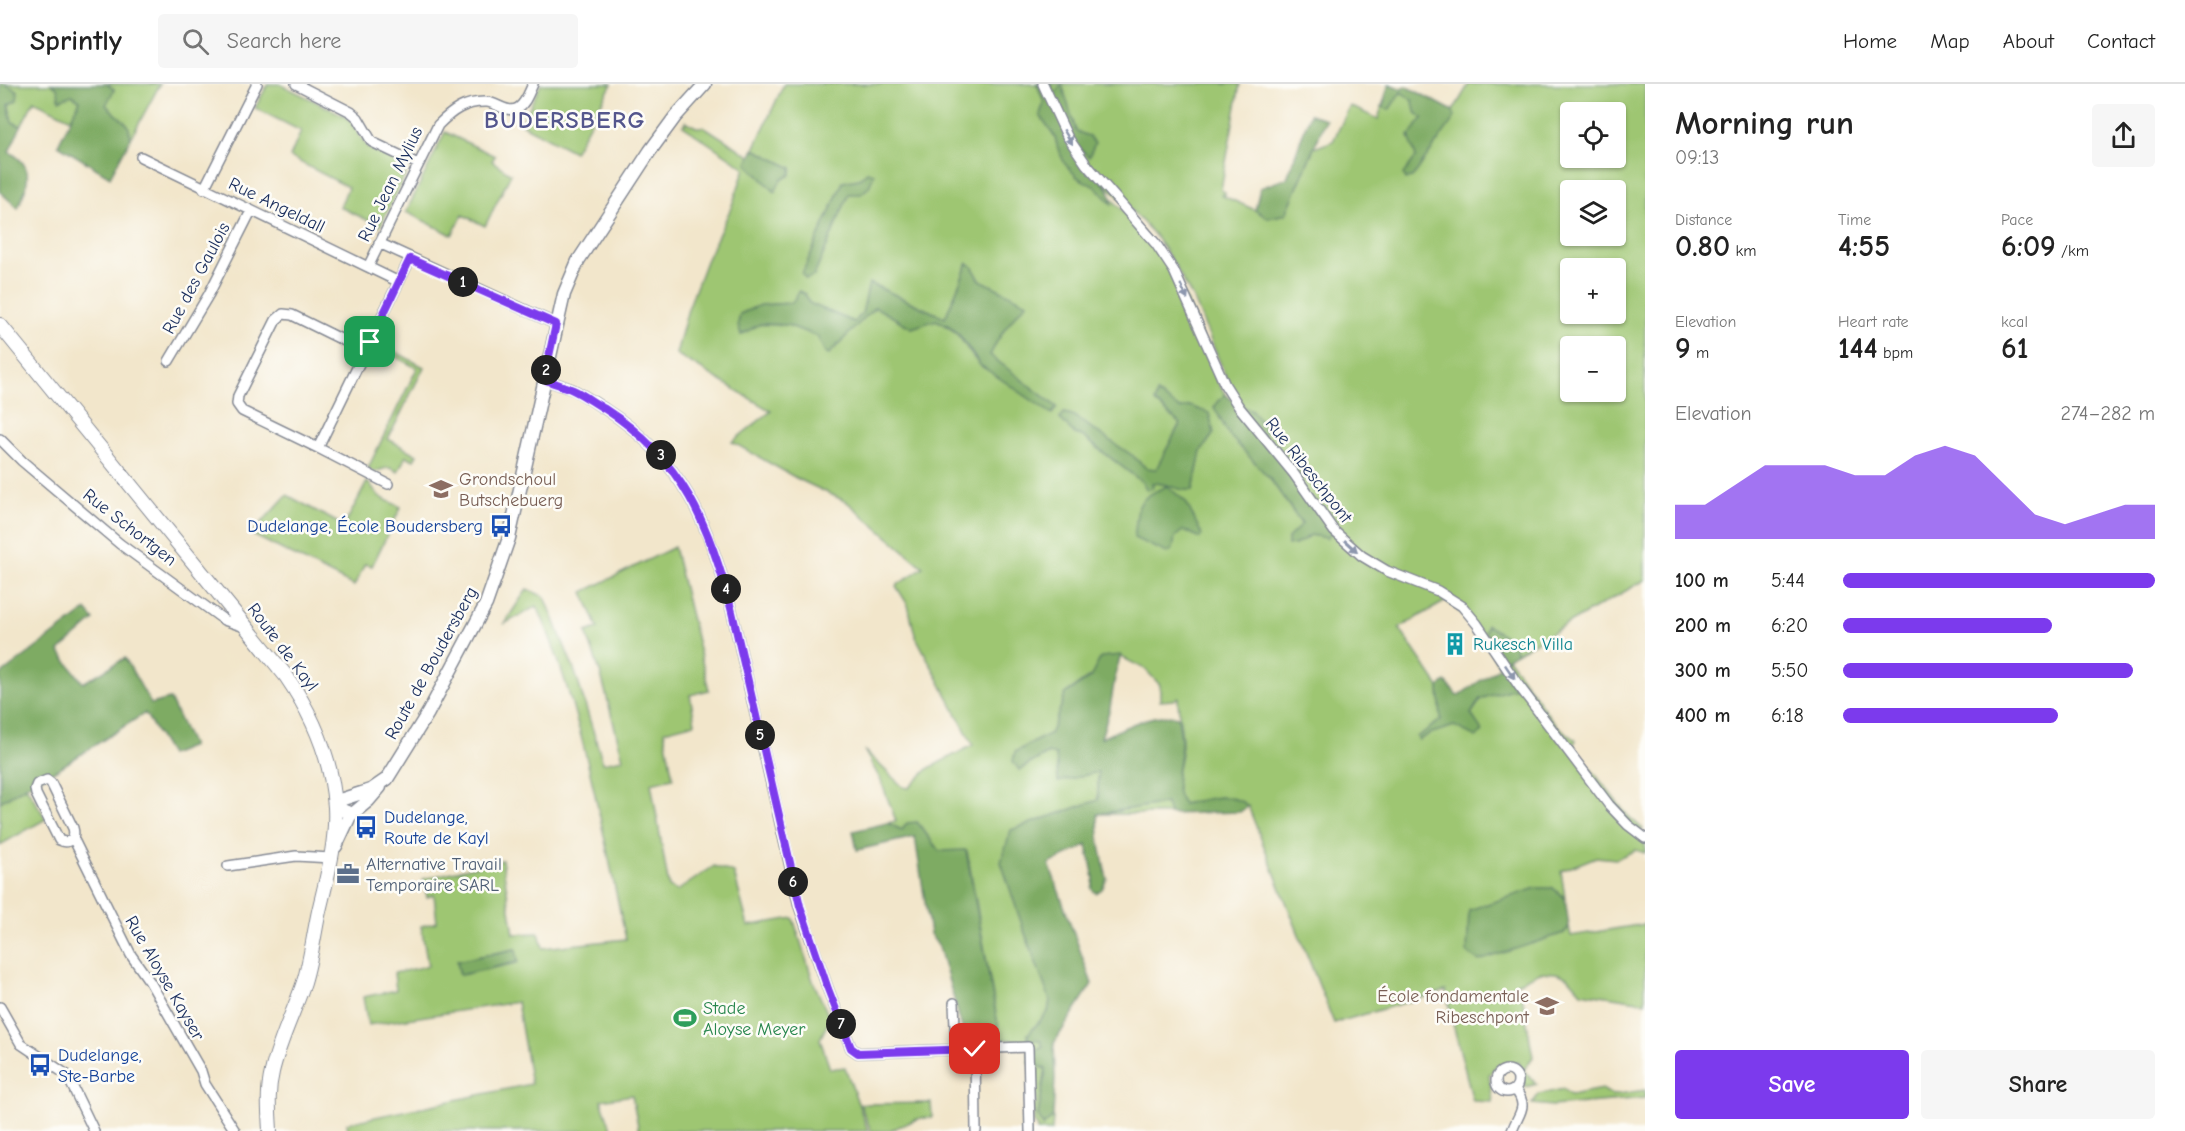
<!DOCTYPE html>
<meta charset="utf-8">
<style>
body{margin:0;font-family:"Comic Neue",sans-serif;background:#f6f6f6;color:#222;height:100vh;display:flex;flex-direction:column;font-size:22px;white-space:nowrap}
*{box-sizing:border-box;margin:0}
p{font-size:20px;color:#767676}
.icon{flex:none;width:33px;height:33px;fill:none;stroke:currentColor;stroke-width:2;stroke-linecap:round;stroke-linejoin:round}
.map{position:relative;flex:1;overflow:hidden}
.panel{display:flex;flex-direction:column;background:#fff;width:540px}
.panel>*{flex:none}
.tools{position:absolute;left:1560px;top:18px;display:grid;gap:12px}
.tools a{display:grid;place-items:center;width:66px;height:66px;border-radius:6px;background:#fff;box-shadow:0 2px 4px #0004;font-size:30px}
.pin{position:absolute;display:grid;place-items:center;width:51px;height:51px;color:#fff;margin:-26px;border-radius:12px;box-shadow:0 3px 9px #0006}
.km{position:absolute;width:30px;height:30px;margin:-15px;border-radius:50%;background:#222;color:#fff;font-size:16px;line-height:30px;text-align:center}
.round{display:grid;place-items:center;flex:none;width:63px;height:63px;border-radius:6px;background:#f6f6f6}
.summary{display:flex;align-items:center;justify-content:space-between;height:102px;padding:0 30px}
h1{font-size:33px;font-weight:600;line-height:45px}
.metrics{display:grid;grid-template-columns:repeat(3,1fr);gap:9px;height:102px;padding:6px 30px}
.metrics div{display:grid;align-content:center}
.metrics b{font-size:30px;font-weight:600}
.metrics small{font-size:16px;font-weight:400}
.metrics p{font-size:16px}
.chart{height:168px;padding:12px 30px}
.chart p{display:flex;justify-content:space-between}
.chart svg{width:100%;height:108px;margin-top:6px;fill:#7c3aed;opacity:.7}
.primary-button{display:flex;gap:12px;margin-top:auto;padding:12px 30px}
.primary-button a{flex:1;height:69px;border-radius:6px;background:#7c3aed;color:#fff;font-size:24px;font-weight:600;line-height:69px;text-align:center}
.primary-button a+a{background:#f6f6f6;color:#222}
ul{padding:0 30px;list-style:none;font-size:20px}
li{display:grid;grid-template-columns:96px 72px 1fr;align-items:center;height:45px}
li i{height:15px;border-radius:8px;background:#7c3aed}
header{display:flex;align-items:center;gap:36px;box-sizing:border-box;height:84px;padding:0 30px;background:#fff;border-bottom:2px solid #e0e0e0}
header strong{font-size:28px}
nav{display:flex;gap:33px;margin-inline-start:auto;font-size:21px}
.search{width:420px;height:54px;background:#f6f6f6;display:flex;align-items:center;gap:15px;box-sizing:border-box;padding:0 21px;border-radius:6px;color:#767676;font-size:22px}
main{display:flex;flex:1;min-height:0}
.map>svg:first-child{display:block}
.green{fill:#9ec672;stroke:#5c7a68;stroke-width:1.5;fill-rule:evenodd}
.forest{fill:#7eab64;stroke:#4c6d61;stroke-width:1.5}
.lines{fill:none;stroke-linecap:round;stroke-linejoin:round}
.minor-casing{stroke:#868a94;stroke-width:12}
.secondary-casing{stroke:#868a94;stroke-width:15}
.primary-casing{stroke:#868a94;stroke-width:16}
.minor{stroke:#fff;stroke-width:9}
.secondary{stroke:#fff;stroke-width:12}
.primary{stroke:#fff;stroke-width:14}
.oneway{fill:#8d97ae}
.route-casing{stroke:#fff;stroke-width:12}
.route{stroke:#7c3aed;stroke-width:8}
.labels{text-anchor:middle;stroke-width:5;stroke-linejoin:round;paint-order:stroke}
.street-label{font-size:18px;fill:#1b2f5e;stroke:#fdfcf7}
.education-label{font-size:18px;fill:#785e54;stroke:#fdfcf7;text-anchor:start}
.transit-label{font-size:18px;fill:#164399;stroke:#fdfcf7;text-anchor:start}
.culture-label{font-size:18px;fill:#0d838f;stroke:#fdfcf7;text-anchor:start}
.service-label{font-size:18px;fill:#4e5e75;stroke:#fdfcf7;text-anchor:start}
.leisure-label{font-size:18px;fill:#27864d;stroke:#fdfcf7;text-anchor:start}
.district-label{font-size:24px;font-weight:bold;letter-spacing:1.5px;fill:#54568d;stroke:#fdfcf7}
</style>
<header>
<strong>Sprintly</strong>
<div class="search"><svg class="icon" aria-label="search" viewBox="0 0 24 24"><circle cx="10" cy="10" r="6"/><path d="M15 15l6 6"/></svg>Search here</div>
<nav><a>Home</a><a>Map</a><a>About</a><a>Contact</a></nav>
</header>
<main>
<div class="map">
<svg width="1645" height="1047" viewBox="0 0 1645 1047">
<rect width="100%" height="100%" fill="#fdfcf7"/>
<filter id="ink" filterUnits="userSpaceOnUse"><feTurbulence type="fractalNoise" baseFrequency=".0167" numOctaves="2"/><feDisplacementMap in="SourceGraphic" scale="12" xChannelSelector="R" yChannelSelector="G"/><feConvolveMatrix kernelMatrix="1 2 1 2 8 2 1 2 1" color-interpolation-filters="sRGB"/></filter>
<filter id="wash" filterUnits="userSpaceOnUse"><feTurbulence type="fractalNoise" baseFrequency=".008" numOctaves="4" result="noise"/><feDisplacementMap in="SourceGraphic" scale="24" xChannelSelector="R" yChannelSelector="G"/><feGaussianBlur stdDeviation="1.35" result="paint"/><feColorMatrix in="noise" values="0 0 0 0 0 0 0 0 0 0 0 0 0 0 0 0 0 1.4 0 .05"/><feComposite in="paint" operator="in"/></filter>
<g filter="url(#wash)">
<rect width="100%" height="100%" fill="#f2e6cb"/>
<path class="green" d="M5,0h46l29,16 -9,19 -37,-18 -13,25 -9,-4z
M107,0h53l-29,54 -3,-13 -23,-21 9,-14z
M268,0h12l65,32c11,9 14,22 23,31 12,11 34,9 38,27l-26,52 -40,-19 8,-20 -58,-30 11,-26 -46,-23z
M541,0h71l-38,68 -53,-28z
M784,0h253l7,18 -4,13 15,22 3,12 19,28 18,9 16,17v-5c22,23 45,46 62,75 19,35 32,74 46,111l6,10 -11,13 57,73 31,45 -14,13 7,7 15,-10 17,3 -99,-156 -33,-80 -21,-38 -20,-30 -64,-67 -18,-26 -24,-57h192l-19,106 4,2v3h-4l34,15 13,8 18,-4 28,-66 19,-7 17,-35 28,13 11,-35 13,5 4,-3 47,25 16,-27h176v496l-129,73 -2,-11 -11,19 5,-3 47,66 21,16 -3,6 54,69 16,14 -6,8 8,6v10l-9,-3 -20,9 -20,-2 -35,14 4,27 -12,-10 11,45 5,-6 2,9 74,-12v78l-64,-10 -13,-15 -12,-4 -16,-1 -27,13 -1,8 10,2 11,62 -10,14 14,13 -12,3 -6,-25 -23,4 -7,9 4,27 -20,-1 -21,-81 -6,-29 -112,32 -86,-217 -27,-9 -38,7c-14,-22 -2,-37 -1,-60 0,-14 -4,-31 -4,-47l-4,3 -14,1v-16l-15,-16 -22,-11 -2,-3 -55,38 -15,40 -36,19 4,18 30,-17 7,2 3,26 39,-10v29l-87,30 11,95 28,75 -2,12 -20,22 12,6 3,6 -10,16 3,4 10,3 -8,46 5,11 10,-9 -1,14h-15v-5l-3,-3 -1,-16 3,-3v-34l-7,-7 -1,-22 -36,-2 7,-9 -32,-179h-28l-22,-29 -15,8 -15,-7 9,-2 -15,-40 -17,-31 39,37 6,1 20,-20 44,-23 -58,-110 -7,-30 -12,-19 27,-19 -76,-65 -49,-23 -66,-37 39,-31 -95,-57 12,-45 18,-48 25,-53 14,-40 -62,-42 3,-5 10,6h9l45,29 -3,8 34,16 9,-5 2,-7 -38,-19zM1570,28h46v46h-46zM867,88l-18,22 -35,82 -12,-2 41,-92 16,-3zM1570,106h46v46h-46zM968,179l4,3 8,14 47,23c-16,16 -28,32 -37,52l6,19c-5,-3 -13,-5 -17,-10 -18,-19 -14,-30 -43,-44l-24,8 -36,-21 -51,45 -8,-16 -30,-11 -49,-1 2,-10 20,-9 32,-2 13,-9 4,9 45,20 8,-9 8,-31 75,35zM1570,184h46v46h-46zM1570,262h46v46h-46zM1157,310l57,39 -13,18 -8,39c-16,2 -24,-8 -41,-7l-5,7 -5,-8 -82,-63 4,-6 8,2 61,41 13,12 10,2 24,-47 -25,-21zM1446,517c25,16 38,42 54,66l3,1 -32,46 11,18 -28,-6 -37,11 24,-17 -2,-33 -40,-59z
M445,48l50,24 -3,5 19,13 -26,52 -22,-11 -11,20 -46,-23z
M377,258l47,25 -36,72 29,16 -3,5 -8,-4 -8,16c-10,-7 -13,-3 -24,0l-6,-4 49,-100 -33,-17 -2,3 -8,-4z
M367,398c6,4 6,7 10,12 6,6 16,9 24,13l-29,59 -7,-2 -11,22 -103,-52 36,-39 57,31z
M674,463l35,143 -19,5 5,28 -31,8 9,47 -22,5 18,104 8,4 37,-25 20,7 14,53 45,-8 20,63 17,38 -10,20 10,30 15,-2 23,64h-229l-7,-36 -31,5 11,31h-264l-1,-8 184,-39 -14,-82 -149,23 -5,-28 33,-7 -2,-17 34,-7 -7,-40 16,-4 -3,-27 -7,2 -4,-18 79,-19 12,74 25,-1 4,15 83,-9c-25,-112 -43,-228 -89,-333l-33,18 23,-35 18,8 30,75 28,91 20,-4 -22,-84 -15,-43 12,-4 -15,-36zM515,865l2,14 -57,12 -3,-14z
M26,702l20,33 -46,26v-43z
M1167,719l2,11h-71z
M1563,1005l7,6 32,-6 10,6 33,-5v8l-93,8 -20,-2 7,-10z
M931,1019l1,14 -15,2 -28,12h-18l-11,-27z"/>
<path class="forest" d="M0,0h5l13,7 -1,9 -9,5 4,17 9,4 -12,26c27,14 19,32 9,56l-18,-16z
M51,0h56l7,6 -8,15 22,20 3,13 -21,39 -52,-32 22,-45 -8,-5 -13,5 -1,-11z
M1037,0h14l3,10 8,-10 14,47 12,5 7,7 -6,14 -19,-18 39,51 3,14 -17,-17 -18,-10 -12,-13 -7,-15 -3,-12 -15,-22 4,-13z
M1389,0l13,5 4,-3 47,25 2,6 -43,61 -6,1 -3,-5 13,-17 -7,-21 14,-18 -8,-6 -2,-11 -12,-9 -12,18 -6,-3z
M1310,30l16,5 -40,95 -18,4 -13,-8 5,-22 27,-10z
M754,65l38,19 -2,7 -9,5 -6,12 -28,-28z
M867,88l7,2 -5,13 -8,7h-12l-35,82 -8,3 -4,-5 41,-92 16,-3z
M968,179l4,3 8,14 47,23c-16,16 -28,32 -37,52l67,52 -5,7 -72,-49 -20,-29 -11,-10 -13,-6 -24,8 -37,-21 -46,47 -4,-2 -8,-16 -30,-11 -27,-1 -19,11 -3,-11 2,-10 20,-9 32,-2 7,-12 6,3 4,9 45,19 8,-8 7,-31 76,35z
M1157,309l23,16 10,-3 19,7 5,20 -13,18 -8,39c-16,2 -25,-8 -41,-7l1,5 -6,2 -5,-8 -60,-46 -7,-2 -15,-15 4,-6 8,2 61,41 13,12 10,1 24,-45 -25,-22z
M1225,310l14,13 12,2 13,17 2,6 -3,3 71,96 -7,7 -16,-3 -16,10h-7v-7l14,-14 -31,-44 -42,-45 -15,-28z
M1167,402l19,16 16,33 -2,3 -16,-8 -9,7 -2,12 -6,4 -33,-15c5,-33 -1,-38 33,-52z
M86,526l8,10 -35,31 24,32 42,-25 26,46 19,-5 22,47 -22,9 -25,-42 -87,56 -32,17 -26,16v-127z
M1487,541l27,17 2,11 -13,8 -19,-28z
M1121,571l-5,16 -6,37 -9,30c24,-10 52,-27 77,-21 1,10 4,20 3,30 -2,20 -10,38 2,57 20,-4 47,-14 65,2l-8,6 -71,2 -3,-11 -68,11 1,27 8,38 -5,10 -6,4 -4,-4 2,-11 -7,-33 -38,19 43,120 -38,59 1,36 -2,38 -10,9 -5,-11 8,-46c-17,-5 -19,-16 -3,-23l-3,-6h-12v-6l20,-22 2,-12 -28,-75 -21,-63 10,-32 87,-30v-28l-40,10 -2,-27 -8,-2 -29,17 -6,-9 2,-9 36,-19 15,-40 24,-15 11,-21z
M1500,583l3,1 12,20 -35,11 -9,15 12,18 -7,5 -22,-11 -25,8 -10,6 -2,-3 24,-17 -2,-33 7,-5 12,14z
M917,738l22,29 27,-1 33,181 -7,8 -27,-1 -26,-91 -9,-13 -15,-97 -58,13 -4,-19 34,-8 15,7 5,-7z
M1536,804h17l12,10 4,29 -5,6 -85,28 -12,-9 2,-42z
M516,865l2,13 -58,13 -3,-14z"/>
</g>
<g filter="url(#ink)">
<g class="lines">
<g class="minor-casing">
<path id="minor" d="M296,0l55,28 7,6 14,24 46,22
M1043,0l24,52 19,28 70,80 18,27 51,114 14,22 55,67 40,57 28,25 25,15 51,20 24,15 15,18 42,62 90,119 19,20 17,13
M141,73l258,125
M204,105l53,-105
M379,159l177,81
M368,183l70,-142c14,-14 27,-24 49,-23 10,1 21,12 31,6 8,-5 11,-16 15,-24
M365,267l-73,-36 -9,-1 -7,6 -38,76 -1,8 5,7 76,37 92,-189
M169,277l40,-67 42,-83
M544,295c10,4 20,7 30,11 10,5 21,13 31,19 78,50 105,117 127,203l67,294 29,83 23,59 7,5 170,-6 2,84
M0,355l22,22 98,83 104,76 21,7
M318,364l70,36
M47,696l4,3 22,45c3,10 -4,17 -14,12l-23,-46 -1,-5 2,-5z
M73,754l58,117 19,27 51,89 4,13 30,47
M228,782l68,-10 35,2
M954,919l2,47
M0,923l21,37 46,31 27,56
M975,965l1,82
M1496 997a11 11 0 1 1 22 0a11 11 0 1 1-22 0Z
M1512,1047c7,-19 17,-24 3,-42"/>
</g>
<g class="secondary-casing">
<path id="secondary" d="M352,730l-17,-7 8,-8 28,-9 16,-11 41,-66 58,-109 23,-66 55,-244 14,-33 72,-110 25,-34 30,-33
M336,762l14,-30 18,-15 12,-14"/>
</g>
<g class="primary-casing">
<path id="primary" d="M0,241l286,351c26,38 46,84 49,131 2,35 -8,70 -16,104 -5,23 -8,48 -15,71 -10,30 -25,59 -32,90 -5,20 -3,39 -2,59"/>
</g>
<use href="#minor" class="minor"/>
<use href="#secondary" class="secondary"/>
<use href="#primary" class="primary"/>
</g>
<defs><path id="oneway-solid" d="M-6-.8H1V-3.2L6.5 0L1 3.2V.8H-6Z" transform="scale(1.5)"/></defs>
<g class="oneway">
<use href="#oneway-solid" transform="translate(1068 53) rotate(59)"/>
<use href="#oneway-solid" transform="translate(1184 208) rotate(65)"/>
<use href="#oneway-solid" transform="translate(1351 462) rotate(42)"/>
<use href="#oneway-solid" transform="translate(1510 588) rotate(56)"/>
</g>
</g>
<g class="lines" filter="url(#ink)">
<g class="route-casing">
<path id="route" d="M370,258l40,-83 146,65 -12,55c9,4 20,7 29,11 11,5 21,13 32,19 78,50 105,117 127,203l68,294 28,83 23,59 7,5 117,-4"/>
</g>
<use href="#route" class="route"/>
</g>
<defs>
<g id="school-bare" transform="scale(1.8)"><path d="M0-5L7-2L0 1L-7-2ZM-4 1L0 2.5L4 1V4Q0 6-4 4Z" fill="#8d6e63" stroke="#fdfcf7" stroke-width="2.5" paint-order="stroke"/></g>
<g id="bus-bare" transform="scale(1.8)"><path d="M-5-6H5V4H4V6H2V4H-2V6H-4V4H-5ZM-3.5-4V0h7V-4ZM-3.5 1.2v1.5H-2V1.2ZM2 1.2v1.5H3.5V1.2Z" fill="#1a4fb4" stroke="#fdfcf7" stroke-width="2.5" paint-order="stroke"/></g>
<g id="building-bare" transform="scale(1.8)"><path d="M-4-6H4V6H1V3H-1V6H-4ZM-2.5-4.3h1.7v1.8h-1.7ZM.8-4.3h1.7v1.8H.8ZM-2.5-1h1.7V.8h-1.7ZM.8-1h1.7V.8H.8Z" fill="#0f9aa8" stroke="#fdfcf7" stroke-width="2.5" paint-order="stroke"/></g>
<g id="office-bare" transform="scale(1.8)"><path d="M-6-3h4V-5.5h4V-3h4V5H-6ZM-1-4.5V-3h2v-1.5ZM-6 0V1H6V0Z" fill="#5c6f8a" stroke="#fdfcf7" stroke-width="2.5" paint-order="stroke"/></g>
<g id="stadium-bare" transform="scale(1.8)"><path d="M0-5a6.5 5 0 1 0 0 10a6.5 5 0 1 0 0-10ZM-3.5-1.8h7v3.6h-7Z" fill="#2e9e5b" stroke="#fdfcf7" stroke-width="2.5" paint-order="stroke"/></g>
</defs>
<g fill-rule="evenodd">
<use href="#school-bare" x="441" y="405"/>
<use href="#bus-bare" x="501" y="442"/>
<use href="#building-bare" x="1455" y="560"/>
<use href="#bus-bare" x="366" y="743"/>
<use href="#office-bare" x="348" y="790"/>
<use href="#school-bare" x="1547" y="922"/>
<use href="#stadium-bare" x="685" y="934"/>
<use href="#bus-bare" x="40" y="981"/>
</g>
<g class="labels">
<g class="street-label">
<text transform="translate(390 100) rotate(-64)" y="6">Rue Jean Mylius</text>
<text transform="translate(277 121) rotate(26)" y="6">Rue Angeldall</text>
<text transform="translate(196 194) rotate(-62)" y="6">Rue des Gaulois</text>
<text transform="translate(1309 386) rotate(52)" y="6">Rue Ribeschpont</text>
<text transform="translate(130 443) rotate(38)" y="6">Rue Schortgen</text>
<text transform="translate(283 563) rotate(53)" y="6">Route de Kayl</text>
<text transform="translate(431 579) rotate(-61)" y="6">Route de Boudersberg</text>
<text transform="translate(165 894) rotate(60)" y="6">Rue Aloyse Kayser</text>
</g>
<g class="education-label">
<text x="459" y="401">Grondschoul<tspan x="459" dy="21">Butschebuerg</tspan></text>
<text x="1529" y="918" text-anchor="end">École fondamentale<tspan x="1529" dy="21">Ribeschpont</tspan></text>
</g>
<g class="transit-label">
<text x="483" y="448" text-anchor="end">Dudelange, École Boudersberg</text>
<text x="384" y="739">Dudelange,<tspan x="384" dy="21">Route de Kayl</tspan></text>
<text x="58" y="977">Dudelange,<tspan x="58" dy="21">Ste-Barbe</tspan></text>
</g>
<g class="culture-label">
<text x="1473" y="566">Rukesch Villa</text>
</g>
<g class="service-label">
<text x="366" y="786">Alternative Travail<tspan x="366" dy="21">Temporaire SARL</tspan></text>
</g>
<g class="leisure-label">
<text x="703" y="930">Stade<tspan x="703" dy="21">Aloyse Meyer</tspan></text>
</g>
<g class="district-label">
<text x="565" y="44">BUDERSBERG</text>
</g>
</g>
</svg>
<div class="tools">
<a><svg class="icon" aria-label="locate" viewBox="0 0 24 24"><circle cx="12" cy="12" r="6"/><path d="M12 2v4M12 18v4M2 12h4M18 12h4"/></svg></a>
<a><svg class="icon" aria-label="layers" viewBox="0 0 24 24"><path d="M12 4l9 5-9 5-9-5zM3 14l9 5 9-5"/></svg></a>
<a>+</a>
<a>−</a>
</div>
<div class="pin" style="left:370px;top:258px;background:#1e9e55"><svg class="icon" aria-label="arrive" viewBox="0 0 24 24"><path d="M6 21V4h12l-3 4 3 4H6"/></svg></div>
<div class="pin" style="left:975px;top:965px;background:#d93025"><svg class="icon" aria-label="check" viewBox="0 0 24 24"><path d="M5 12l5 5 9-10"/></svg></div>
<b class="km" style="left:463px;top:198px">1</b>
<b class="km" style="left:546px;top:286px">2</b>
<b class="km" style="left:661px;top:371px">3</b>
<b class="km" style="left:726px;top:505px">4</b>
<b class="km" style="left:760px;top:651px">5</b>
<b class="km" style="left:793px;top:798px">6</b>
<b class="km" style="left:841px;top:940px">7</b>
</div>
<section class="panel">
<div class="summary"><div><h1>Morning run</h1><p>09:13</p></div><a class="round"><svg class="icon" aria-label="share" viewBox="0 0 24 24"><path d="M12 15V3M7 8l5-5 5 5M5 13v7h14v-7"/></svg></a></div>
<div class="metrics">
<div><p>Distance</p><b>0.80<small> km</small></b></div>
<div><p>Time</p><b>4:55</b></div>
<div><p>Pace</p><b>6:09<small> /km</small></b></div>
</div>
<div class="metrics">
<div><p>Elevation</p><b>9<small> m</small></b></div>
<div><p>Heart rate</p><b>144<small> bpm</small></b></div>
<div><p>kcal</p><b>61</b></div>
</div>
<div class="chart"><p><span>Elevation</span>274–282 m</p>
<svg viewBox="0 0 160 44" preserveAspectRatio="none"><path d="M0 44V30L10 30L20 22L30 14L40 14L50 14L60 18L70 18L80 10L90 6L100 10L110 22L120 34L130 38L140 34L150 30L160 30V44z"/></svg>
</div>
<ul>
<li><b>100 m</b>5:44<i style="width:100%"></i></li>
<li><b>200 m</b>6:20<i style="width:67%"></i></li>
<li><b>300 m</b>5:50<i style="width:93%"></i></li>
<li><b>400 m</b>6:18<i style="width:69%"></i></li>
</ul>
<div class="primary-button"><a>Save</a><a>Share</a></div>
</section>
</main>
